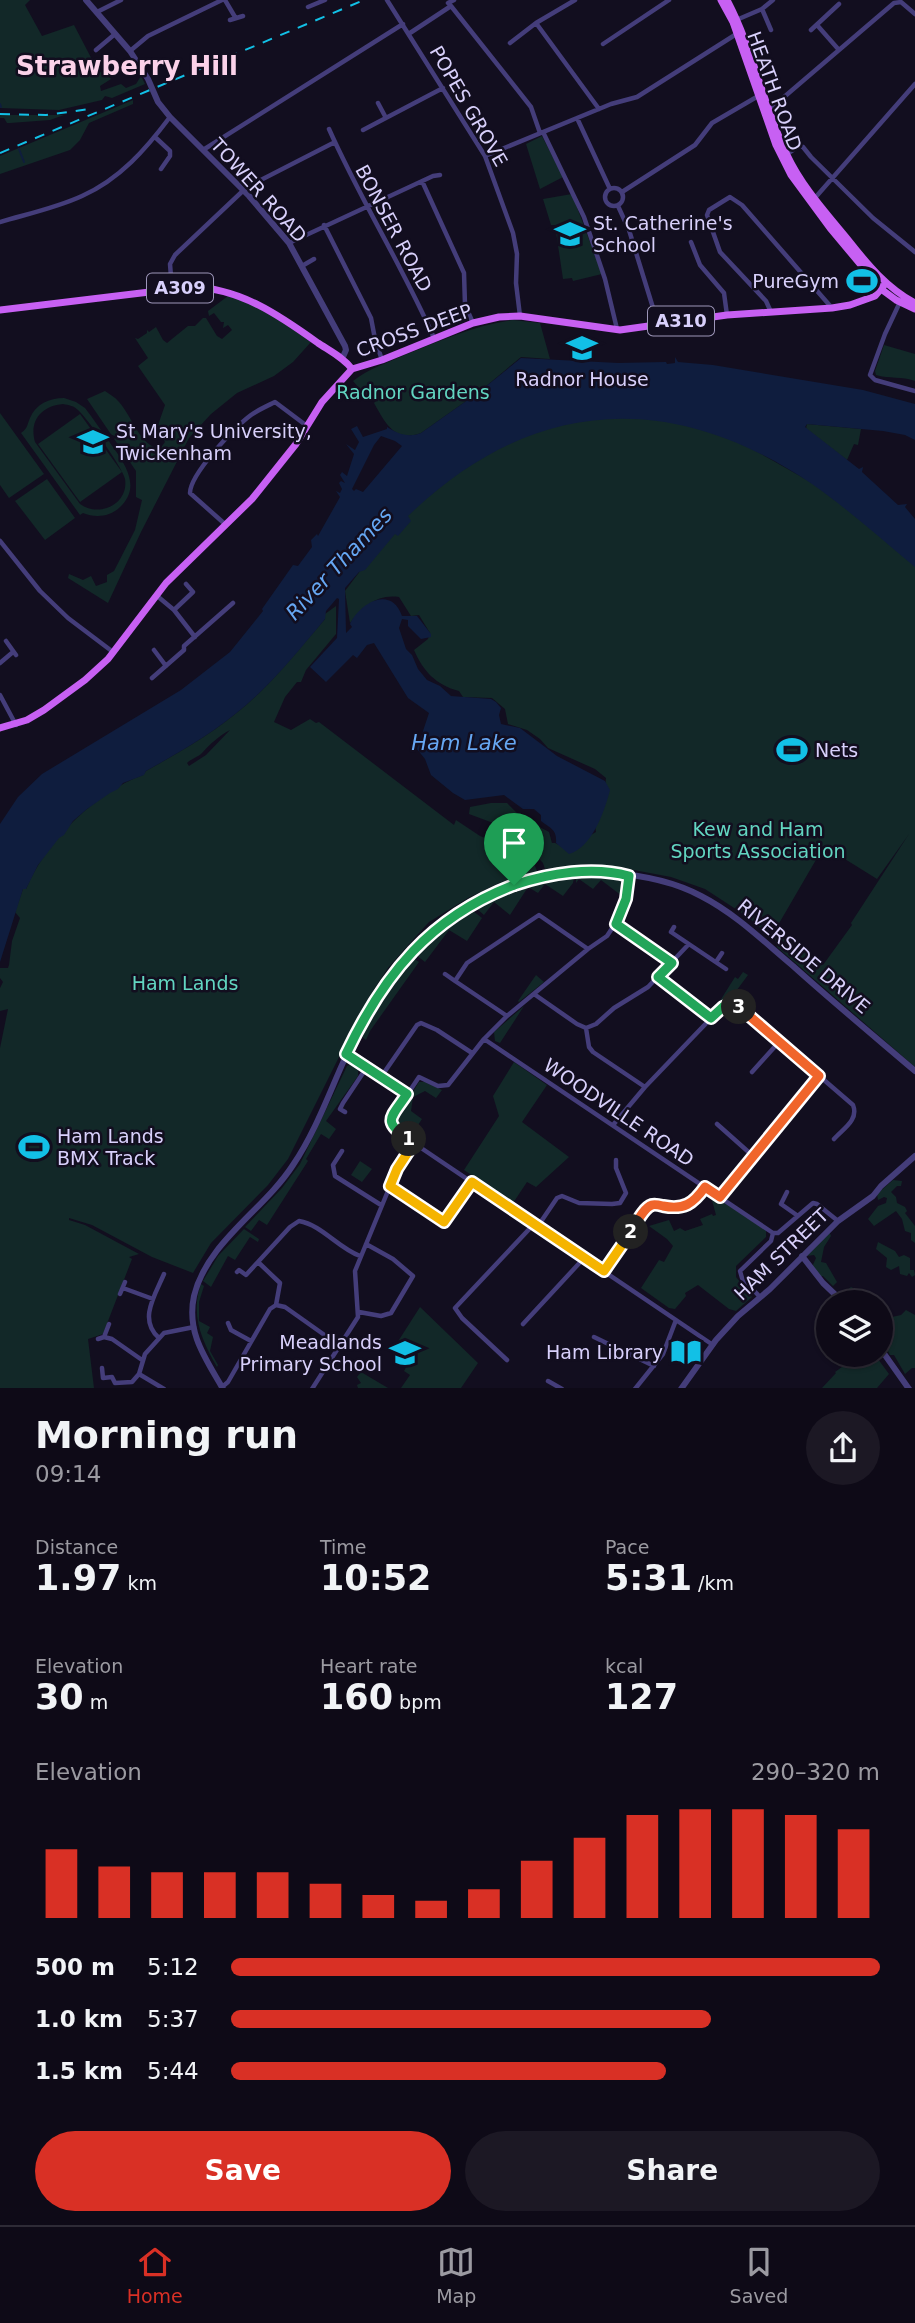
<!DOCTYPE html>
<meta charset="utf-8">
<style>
body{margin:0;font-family:"DejaVu Sans",sans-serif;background:#1c1824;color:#f1f3f6;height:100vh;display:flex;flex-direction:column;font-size:26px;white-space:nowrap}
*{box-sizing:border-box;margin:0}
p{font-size:23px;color:#9b9aa1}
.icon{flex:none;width:38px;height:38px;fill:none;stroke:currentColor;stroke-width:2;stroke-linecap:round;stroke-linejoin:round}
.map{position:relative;height:1388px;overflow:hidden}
.side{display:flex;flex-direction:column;background:#0e0a17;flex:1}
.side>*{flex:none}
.buttons{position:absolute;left:816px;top:1290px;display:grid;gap:14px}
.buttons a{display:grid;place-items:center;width:77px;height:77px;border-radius:50%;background:#0e0a17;box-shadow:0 2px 5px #0004,0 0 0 2px #2e2b36;font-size:35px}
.pin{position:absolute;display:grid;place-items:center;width:60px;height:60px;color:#fff;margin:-72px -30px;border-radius:50% 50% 50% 0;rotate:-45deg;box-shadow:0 0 7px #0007}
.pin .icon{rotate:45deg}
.km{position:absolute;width:35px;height:35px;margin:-18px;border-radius:50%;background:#222;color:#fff;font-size:19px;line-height:35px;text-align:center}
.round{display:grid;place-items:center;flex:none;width:74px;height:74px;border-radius:37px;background:#1c1824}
.summary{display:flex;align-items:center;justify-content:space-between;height:119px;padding:0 35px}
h1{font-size:38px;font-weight:700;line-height:52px}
.metrics{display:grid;grid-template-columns:repeat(3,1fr);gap:10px;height:119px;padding:7px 35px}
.metrics div{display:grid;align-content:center}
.metrics b{font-size:35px;font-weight:700}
.metrics small{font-size:19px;font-weight:400}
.metrics p{font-size:19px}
.chart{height:196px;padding:14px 35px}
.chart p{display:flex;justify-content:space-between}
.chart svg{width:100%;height:126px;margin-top:7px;stroke:#d93025;stroke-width:6}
.action{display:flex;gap:14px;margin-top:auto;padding:14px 35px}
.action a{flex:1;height:80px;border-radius:42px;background:#d93025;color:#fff;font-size:28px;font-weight:700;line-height:80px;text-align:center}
.action a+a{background:#1c1824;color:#f1f3f6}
ul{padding:0 35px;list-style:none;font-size:23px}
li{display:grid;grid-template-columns:112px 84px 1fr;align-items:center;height:52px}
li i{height:18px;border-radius:9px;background:#d93025}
.tabs{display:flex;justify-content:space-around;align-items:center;height:98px;border-top:2px solid #2e2b36;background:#0e0a17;font-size:19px;color:#9b9aa1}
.tabs a{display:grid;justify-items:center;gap:4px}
.tabs .current{color:#d93025}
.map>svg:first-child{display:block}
.green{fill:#122828;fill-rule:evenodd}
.water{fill:#0f1d3e;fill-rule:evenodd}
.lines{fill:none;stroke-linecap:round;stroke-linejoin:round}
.stream{stroke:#0f1d3e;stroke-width:2}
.minor{stroke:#443d7a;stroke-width:4.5}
.tertiary{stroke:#443d7a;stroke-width:6}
.primary{stroke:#c760f3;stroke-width:7}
.rail{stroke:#12c0e6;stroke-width:2;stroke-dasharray:10 9;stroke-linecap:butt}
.split-1-casing{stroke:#fff;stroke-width:14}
.split-2-casing{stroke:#fff;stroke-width:14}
.split-3-casing{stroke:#fff;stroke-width:14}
.split-4-casing{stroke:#fff;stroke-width:14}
.split-1{stroke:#22a559;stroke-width:9}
.split-2{stroke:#f5b400;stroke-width:9}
.split-3{stroke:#f0652b;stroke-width:9}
.split-4{stroke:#22a559;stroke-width:9}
.labels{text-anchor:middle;stroke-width:5;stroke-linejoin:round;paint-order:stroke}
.shield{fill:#120e1f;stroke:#9d96b9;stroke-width:2}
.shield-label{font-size:18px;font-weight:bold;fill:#d8d0fb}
.street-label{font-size:19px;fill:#d8d0fb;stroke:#120e1f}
.poi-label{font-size:19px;fill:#d8d0fb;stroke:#120e1f;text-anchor:start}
.park-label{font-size:19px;fill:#62d5c1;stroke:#120e1f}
.water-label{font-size:21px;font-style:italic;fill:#66a7f3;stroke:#120e1f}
.district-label{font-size:26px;font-weight:bold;fill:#fbd2e9;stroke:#120e1f}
</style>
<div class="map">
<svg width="915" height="1389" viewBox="0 0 915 1389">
<rect width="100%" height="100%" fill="#120e1f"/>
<path class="green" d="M0,0h30l-5,5 17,31 32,-11 24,46 9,4 4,4 -11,7 1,5 20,-7 5,4 10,-4 5,-8 4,8 -33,14 -7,-2 -3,4 -43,10 -59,-2z
M133,100v4l-44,19 -9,17 -10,10 -70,24v-18z
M0,115h64l-14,5 -40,3h-3l-3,-5h-4z
M542,136l21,41 -23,12 -14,-45z
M572,194l30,80 -29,7 -1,-3 -9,1 -8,-54h-4l-8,-26z
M228,296c31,6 58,29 83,46l-18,20 -19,14 -37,17 -26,21 -22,24 -48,94 -33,71 -40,-25 1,-4 14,6 8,-4 5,10 11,-4v-7l7,-4 21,-41 7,-30 -6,-3v-26l-49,-72 18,-8c4,3 10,6 14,11 13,14 20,43 41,47l5,-7 -8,-14 8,-23 -27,-39 10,-8 -13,-20 3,1 9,-6v-3l2,2 7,-5 7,13 4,3 21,-17h7l8,-8h3l11,18 5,3 10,-9 -4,-5 -5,3 1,-6h-3l-7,-9 -5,3 -1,-5z
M513,320l27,3 10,36 -29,-2 -42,35 -58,41c-27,10 -36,-11 -47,-30l2,-2 -12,-7 -11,-13c15,-12 36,-19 54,-27 35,-14 68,-29 106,-34z
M884,345l31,9v27c-13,-5 -26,-2 -39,-6l-1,-4z
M64,398l12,4 9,6c8,10 15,21 23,32 14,20 36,46 11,68 -10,9 -24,10 -36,5l-3,2 -59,-82c7,-5 6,-8 9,-15 6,-14 19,-20 34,-20zM63,404c6,1 11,2 15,6 9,8 45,58 47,69 4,25 -26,39 -45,25l-45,-62c-6,-21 6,-36 28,-38z
M0,413l44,61 -35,24 -9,-13z
M80,414l42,58 -42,30 -42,-58z
M636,416l47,5 50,17 97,55 85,69v505l-138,-120 -4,-15h-4l1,5 -22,-20 -43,-28 -34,-12 -64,-12 -22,-1 -40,5 -2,-6 -31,-33 -43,-16 1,-7 21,-4h16l14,14 28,15 3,11h3l12,6 29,-17 -1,-7 9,-23 2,-24 -11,-9 -47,-21 -8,-9 -13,-9 -19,-6 -3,-15 -13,-11 -29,-1 -4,-6c-23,-6 -36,-20 -45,-41l14,-11 2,-6 -11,-18 -8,1 -12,-19c-23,-3 -35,10 -49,26l-5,-32 62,-82 63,-47 58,-29 59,-16zM909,834l-58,89 1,2 -29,40 -49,-33 50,-86 53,33z
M807,424l54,5 -3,16 -4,-1 -7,16 -41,-31z
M47,479l28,39 -30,22 -30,-39z
M336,606v28l-30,36 -5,12h-4l-12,15 -11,25 17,8 19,-11 6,4 3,-1 135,103 2,-5 24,16 17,7 19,11 12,2 5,5 4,10 -38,12 -31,15 -39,24 -19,21 -22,25 -19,29 -81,162 -20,26 -57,58 -18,30 -41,-16 -60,-32 -23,-7v2l16,5 54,29 -10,3 3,2 -29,75 -15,5 6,49h-94v-340l8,-39 -8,2v-23l3,-6 -3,-4v-10h8l1,-3 3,-24 8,-23 -5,-6 8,-23h3c20,-48 70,-97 117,-114l3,-4c34,-19 69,-39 99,-65 30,-26 54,-57 80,-87v-5zM230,730l-24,25 -17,11 -2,-3c4,-4 11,-6 15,-10 8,-9 17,-17 28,-23z
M574,877l-1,6 -10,13 -18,-12 -7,9 -10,-6 -18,28 -16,-13 -10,13 -7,-6c31,-18 62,-26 97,-32z
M605,877l20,2 -3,17 -21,-16 -8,9 -14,-10 -3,4v-5z
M473,911l9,7 -15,23 -18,-11 -24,32 -9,-7 28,-26z
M413,958l6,4 -49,69 -4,9 -5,-4c15,-28 32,-54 52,-78z
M743,972l5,3 -17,23 -13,6 17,-27 3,2z
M536,975l8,7 -25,20 -1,-1z
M524,1006l-24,37 -5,-2 -1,-9z
M514,1062l33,23 -25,37 47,35 -33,30 -9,-5 -14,21 -49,-33 35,-54 -6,-20z
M352,1064l6,3v9l-32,45 10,8 -7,10 -8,-5 -15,25 2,2 -41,64 -8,-5 -8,11 -6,-4 37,-39 18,-24 47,-98z
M419,1082h6l17,8 -6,8 -11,-7 -12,6 -2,14 11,8 -10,15 -15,-9 -2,-5z
M360,1161l12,8 -10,13 -11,-7z
M893,1180l9,1 -1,5h-4l-6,6 5,5 1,6 8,4 2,4 -2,2 10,13v17l-4,-3v-7l-6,-2 -3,-12 -6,-8 -22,15 -6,-7 10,-13 8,-3 1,-5 -3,-1 -6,3 -1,-6z
M710,1193l56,37v7l-30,29v11l16,20 -16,14 -7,-2 -31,-24 -13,8 1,3 -11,13 -6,-1 -28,-20 18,-28 5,2 9,-16 -6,-7 -18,-13 20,-6 5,11 6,-3 5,3 18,-6 -3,-6 12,-5 1,2 3,-1z
M244,1229l15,10 -1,3 -8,-5 -15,23 -7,-4 -17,31 -8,-6 15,-25z
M829,1231l2,5 -7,11 -3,15 5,1 11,19 -4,4 -10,-10h-3l-8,-9 4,-9 -2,-3 -7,1z
M878,1242l17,9 4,6 5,-2 6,3v12h4l1,5 -3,2 -3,-4 -2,3 -7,-2 -1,-8 -8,4 -5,-3 1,-9 -11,-9z
M201,1284l3,2 -5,16v19l11,6 -3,6 6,4 -3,14 8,14 -1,2c-15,-26 -27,-52 -16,-83z
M851,1287l15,7c-3,8 -6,8 -14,8l-7,-6 1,-5z
M420,1307l58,56 -17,25h-60l9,-13 -6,-4 5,-9 -9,-6 4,-6 -7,-4v-3z
M906,1310l9,5v53h-3l-7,6 -11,-19h-4l-9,-17 4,-2v-4l-5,1v-21l5,-1 5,2 2,4 9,-2z
M860,1354l15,1 14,19 -12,14h-55l14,-15 -1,-1z
M361,1372l27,16h-30l-1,-3 4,-2 -4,-6z"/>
<path class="water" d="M675,357l3,5 35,3 150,25 52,14v36l-10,-5 -22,-4 -76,-7 -2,3 54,42 4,-2 -1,5 36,33 9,-1 -2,3 10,12v48c-34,-28 -67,-58 -103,-83 -142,-96 -281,-87 -404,32l3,5 -13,15 -3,-2 -30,36 -6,2 -14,16 1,45 6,-6 -2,-3c10,-21 41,-39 52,-8h15l14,18v3l-10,2 -13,-13v-6l-6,-1 -3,9 7,21 6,6 6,14 9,11 13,6 11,10 40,3 5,3 5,6 -2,7 2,9 19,4 37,28 48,25 5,9c-5,20 -18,58 -41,64l-13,-11c1,-14 -5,-14 -15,-22v-6l-7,-6h-11l-19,-14 -39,5 -12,-7 -22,-18 -6,-16 -8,-10 12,-36 -21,-15 -34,-55 -7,2 -10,13 -4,-3 -27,27 -16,-15 27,-29 2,-39 -2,-1 -11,13 -1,8c-25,30 -50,61 -80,87 -30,26 -65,46 -99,65l-2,4 -21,8 -5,6 -8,4 -23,16 -14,12 -9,14 -5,3 -21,27 -12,24h-3l-23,73v-138l18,-27 24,-23 139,-84 49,-38 33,-41 -1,-2 31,-44 5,1 14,-19 -1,-7 6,-6 1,2 22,-39 -4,-6 4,2 2,-4 -3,-6 2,-2 4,2 -5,-8 2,-3 5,4 7,-22 -8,-10 9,6 4,-8 -8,-13 6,-3 6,11 24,-8v-2c11,7 22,11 34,6l58,-41 42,-34 97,5 48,-1 1,2 8,-1zM381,436l14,5 7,5 -39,46 -7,-3 -2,2 -2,-2 22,-44z"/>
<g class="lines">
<path class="stream" d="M0,104l1,3
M19,149l5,13"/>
<path class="minor" d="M225,0l10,17
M387,0l98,156 28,77 4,21 -1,29 4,33
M451,6l80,101 9,26
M451,6l-3,-3 6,-3
M308,7l17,-7
M762,9l9,21
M97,12l24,-12
M230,20l13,-4
M734,21l28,-12 11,-9
M536,23l63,86
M817,25l22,25
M811,30l28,-26
M410,33l41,-27
M510,43l26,-20 39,-23
M603,44l66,-44
M96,50l19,-16
M130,51l18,-15 74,-36
M378,103l8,15
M770,109l124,-106 7,-1 14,12
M577,118l33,71
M329,129c32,72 74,138 105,209
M363,130l80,-42
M543,132l41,85 21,62 12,50
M155,137l15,14v5l-9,13
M203,150l200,-126
M786,155l13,-9 4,1 8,10 62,61 42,34
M485,156l126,-52 26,-7 101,-64
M422,181l42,92 1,32 8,18
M605 197a9 9 0 1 1 18 0a9 9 0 1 1-18 0Z
M622,192l73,-47 17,-22 48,-28
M814,199l101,-115
M618,206l11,24 29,94
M0,222c27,-8 56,-14 82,-26 38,-17 64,-47 88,-79
M324,225l47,93 4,21 7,21
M691,242l9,23 24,28 3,22
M289,243l144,-67 7,-1
M302,266l12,-7
M172,289l-2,-25 5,-9 72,-68 88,-45
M900,302l-15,32 -15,41 5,5 40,11
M771,312l-5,-11 -46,-49 -13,-37 2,-5 21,-13 12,8 90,103
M226,525l-36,-32c0,-19 45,-66 61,-78 7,-5 16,-9 24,-13l32,24
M0,541l40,50 28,27 45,34
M156,595l18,15 21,27
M174,610l19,-18 -7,-8
M6,641l10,14
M154,650l12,16
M0,663l13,-11
M152,678l32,-28v-4l49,-43
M0,695l16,30
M629,876l-3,23 -7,19 -12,18 -19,13 -81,67 -23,23 -36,46 -10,1 -19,-9 -28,42 2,10 320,216
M616,924l56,39
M674,927l-3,5 55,37
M716,962l6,-9
M445,974l10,7
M658,977l53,41
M534,994l43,30 9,4 3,19 4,5 52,35
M507,1016l-52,-35 12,-18 72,-48 49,34
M586,1028l10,-4 18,-16 34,-21 40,-42
M484,1039l289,194
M346,1054l61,40
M752,1072l27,-30
M381,1077l36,-52 4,-2 16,7 35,23
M345,1112l-5,-3 3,-6 24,-36
M717,1124l36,32
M613,1125l32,-38 71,-74 15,-9 6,1 116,100c6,15 -10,24 -19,34
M342,1151l-9,14 2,11 46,29
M390,1186l54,36 28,-40
M787,1192l-6,12 17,12
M720,1197l99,-121
M538,1226l19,-28 5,-2 17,7 33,1 8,-1 6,-10 -10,-25v-8
M773,1233h5l35,-30 4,1 21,17
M604,1271l45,-65c28,-7 31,18 56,-19
M237,1272l2,-2 7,5 44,-48 9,-6c23,4 39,27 61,35
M123,1288l30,11
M120,1294l5,-12
M760,1297l-18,-19 -2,-7 31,-30 2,-8
M276,1305l9,2 55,39
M359,1312l22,4 10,-3 22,-37 -20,-17 -27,-15
M228,1323l3,7 20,11
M523,1324l62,-67
M104,1337l8,2 30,21
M594,1337l60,29
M159,1338c-21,-18 -4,-43 5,-64
M98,1339l6,-2 5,-13
M507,1360l-45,-42 -7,-10 79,-84
M102,1368l1,10 9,-1 3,6 17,-1 7,-8 6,-20 19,-21 30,-6
M139,1374l25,15
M548,1381l14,8
M222,1387l6,-5 42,-73 6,-4 4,-22 -22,-21
M312,1389l46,-72 -3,-46 42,-102 17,-26
M635,1389l28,-35 13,-34"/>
<path class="tertiary" d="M86,0l44,51 18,28 10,23 12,15 79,79 40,47 56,103 1,4 -4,9
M802,1256l21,27 20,19
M880,1348l29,41
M223,1389c-17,-30 -37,-56 -29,-93 13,-54 70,-86 99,-131 27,-40 41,-87 63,-130 51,-99 136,-172 254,-162 30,2 63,8 91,23 35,18 62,45 92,70 40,36 81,70 122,105
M681,1389l35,-49 22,-24 32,-27 68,-68 35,-25 8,-10 34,-30"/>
<path class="primary" d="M721,0l12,22 43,123 15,30 39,53 51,61 15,11 19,9
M727,0c26,49 36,105 60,155 15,32 40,59 62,86 19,24 38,47 66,62
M0,310l191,-23c49,1 88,28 127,56 12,8 26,15 34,26
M352,369l30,-9 91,-37 26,-6 21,-1 100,14 107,-15 105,-7 18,-3 25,-9 11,-13
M0,728l27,-8 17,-10 41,-30 23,-21 58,-76 86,-84 44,-55 26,-42 30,-33"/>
<path class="rail" d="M0,114l46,1 44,-6
M0,153l364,-153"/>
</g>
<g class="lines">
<g class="split-1-casing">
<path id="split-1" d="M409,1139c-28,-18 -18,-21 -2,-45l-61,-40c38,-80 84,-137 168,-169"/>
</g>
<g class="split-2-casing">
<path id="split-2" d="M409,1139l5,4 -17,26 -7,17 54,36 28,-40 132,89 27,-39"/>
</g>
<g class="split-3-casing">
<path id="split-3" d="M631,1232c5,-8 12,-24 21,-27 3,-1 7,0 11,1 21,4 30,-2 42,-19l15,10 99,-121 -80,-69"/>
</g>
<g class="split-4-casing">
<path id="split-4" d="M514,885c36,-12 79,-19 115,-9l-3,23 -10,25 56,39 -14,14 53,41 12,-11 7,-3 9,3"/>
</g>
<use href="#split-1" class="split-1"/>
<use href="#split-2" class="split-2"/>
<use href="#split-3" class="split-3"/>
<use href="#split-4" class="split-4"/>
</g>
<defs>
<g id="school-bare" transform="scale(2.415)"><path d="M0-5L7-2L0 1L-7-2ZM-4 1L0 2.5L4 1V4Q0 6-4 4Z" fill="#12c0e6" stroke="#120e1f" stroke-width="2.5" paint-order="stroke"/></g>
<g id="stadium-bare" transform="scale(2.415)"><path d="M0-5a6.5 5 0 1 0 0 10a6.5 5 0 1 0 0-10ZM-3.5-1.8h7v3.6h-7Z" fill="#12c0e6" stroke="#120e1f" stroke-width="2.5" paint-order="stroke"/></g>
<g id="university-bare" transform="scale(2.415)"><path d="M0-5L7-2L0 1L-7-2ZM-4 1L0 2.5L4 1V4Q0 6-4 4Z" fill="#12c0e6" stroke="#120e1f" stroke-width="2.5" paint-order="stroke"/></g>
<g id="library-bare" transform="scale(2.415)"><path d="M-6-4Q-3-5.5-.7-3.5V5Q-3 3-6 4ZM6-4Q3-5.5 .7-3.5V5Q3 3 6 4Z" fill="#12c0e6" stroke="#120e1f" stroke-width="2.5" paint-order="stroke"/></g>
</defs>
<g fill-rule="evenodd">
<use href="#school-bare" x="570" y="234"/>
<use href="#stadium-bare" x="862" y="281"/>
<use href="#school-bare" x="582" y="348"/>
<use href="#university-bare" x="93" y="442"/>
<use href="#stadium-bare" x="792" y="750"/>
<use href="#stadium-bare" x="34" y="1147"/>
<use href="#library-bare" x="686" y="1352"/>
<use href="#school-bare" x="405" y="1353"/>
</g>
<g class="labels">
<g class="shield">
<rect x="147" y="273.5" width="66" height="29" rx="5"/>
<rect x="648" y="306.5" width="66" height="29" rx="5"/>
</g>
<g class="shield-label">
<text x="180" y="294">A309</text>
<text x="681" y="327">A310</text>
</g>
<g class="street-label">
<text transform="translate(775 91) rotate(70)" y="7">HEATH ROAD</text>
<text transform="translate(469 106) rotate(60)" y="7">POPES GROVE</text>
<text transform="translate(259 190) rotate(48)" y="7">TOWER ROAD</text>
<text transform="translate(394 228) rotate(62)" y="7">BONSER ROAD</text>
<text transform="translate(414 330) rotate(-20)" y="7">CROSS DEEP</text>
<text transform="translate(804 956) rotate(40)" y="7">RIVERSIDE DRIVE</text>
<text transform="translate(619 1112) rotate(34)" y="7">WOODVILLE ROAD</text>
<text transform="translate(781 1254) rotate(-44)" y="7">HAM STREET</text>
</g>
<g class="poi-label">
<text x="593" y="230">St. Catherine's<tspan x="593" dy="22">School</tspan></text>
<text x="839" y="288" text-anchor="end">PureGym</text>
<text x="582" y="386" text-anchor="middle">Radnor House</text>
<text x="116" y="438">St Mary's University,<tspan x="116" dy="22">Twickenham</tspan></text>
<text x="815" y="757">Nets</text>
<text x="57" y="1143">Ham Lands<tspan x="57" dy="22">BMX Track</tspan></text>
<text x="382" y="1349" text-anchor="end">Meadlands<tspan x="382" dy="22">Primary School</tspan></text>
<text x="663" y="1359" text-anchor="end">Ham Library</text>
</g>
<g class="park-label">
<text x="413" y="399">Radnor Gardens</text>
<text x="758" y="836">Kew and Ham<tspan x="758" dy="22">Sports Association</tspan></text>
<text x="185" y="990">Ham Lands</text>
</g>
<g class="water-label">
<text transform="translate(339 564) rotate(-47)" y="7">River Thames</text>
<text x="464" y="750">Ham Lake</text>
</g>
<g class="district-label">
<text x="127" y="75">Strawberry Hill</text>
</g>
</g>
</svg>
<div class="buttons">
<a><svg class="icon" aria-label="layers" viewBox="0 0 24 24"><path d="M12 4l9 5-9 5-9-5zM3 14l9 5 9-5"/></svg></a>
</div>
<div class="pin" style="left:514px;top:885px;background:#1e9e55"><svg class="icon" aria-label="arrive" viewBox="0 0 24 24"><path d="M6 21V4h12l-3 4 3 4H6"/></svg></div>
<b class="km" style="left:409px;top:1139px">1</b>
<b class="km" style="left:631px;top:1232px">2</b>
<b class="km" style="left:739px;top:1007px">3</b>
</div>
<section class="side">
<div class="summary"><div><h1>Morning run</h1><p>09:14</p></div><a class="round"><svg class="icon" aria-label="share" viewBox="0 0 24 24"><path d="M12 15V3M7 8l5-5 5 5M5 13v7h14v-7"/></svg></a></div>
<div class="metrics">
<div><p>Distance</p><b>1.97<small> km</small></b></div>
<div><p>Time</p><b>10:52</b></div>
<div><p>Pace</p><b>5:31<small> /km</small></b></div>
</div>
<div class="metrics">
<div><p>Elevation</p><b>30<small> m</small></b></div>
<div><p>Heart rate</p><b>160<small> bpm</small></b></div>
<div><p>kcal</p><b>127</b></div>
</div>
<div class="chart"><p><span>Elevation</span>290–320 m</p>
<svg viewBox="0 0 160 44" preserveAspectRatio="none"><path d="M5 44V20M15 44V26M25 44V28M35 44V28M45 44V28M55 44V32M65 44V36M75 44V38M85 44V34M95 44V24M105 44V16M115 44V8M125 44V6M135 44V6M145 44V8M155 44V13"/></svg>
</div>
<ul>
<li><b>500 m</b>5:12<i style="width:100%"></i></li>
<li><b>1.0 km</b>5:37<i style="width:74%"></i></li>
<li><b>1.5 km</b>5:44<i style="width:67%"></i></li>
</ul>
<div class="action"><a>Save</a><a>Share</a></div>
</section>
<nav class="tabs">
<a class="current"><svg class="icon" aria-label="home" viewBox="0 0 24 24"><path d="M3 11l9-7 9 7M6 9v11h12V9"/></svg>Home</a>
<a><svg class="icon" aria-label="map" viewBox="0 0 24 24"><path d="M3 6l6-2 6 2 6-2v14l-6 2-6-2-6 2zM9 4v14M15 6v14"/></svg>Map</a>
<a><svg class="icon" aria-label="saved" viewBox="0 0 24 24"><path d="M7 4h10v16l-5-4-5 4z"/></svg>Saved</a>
</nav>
